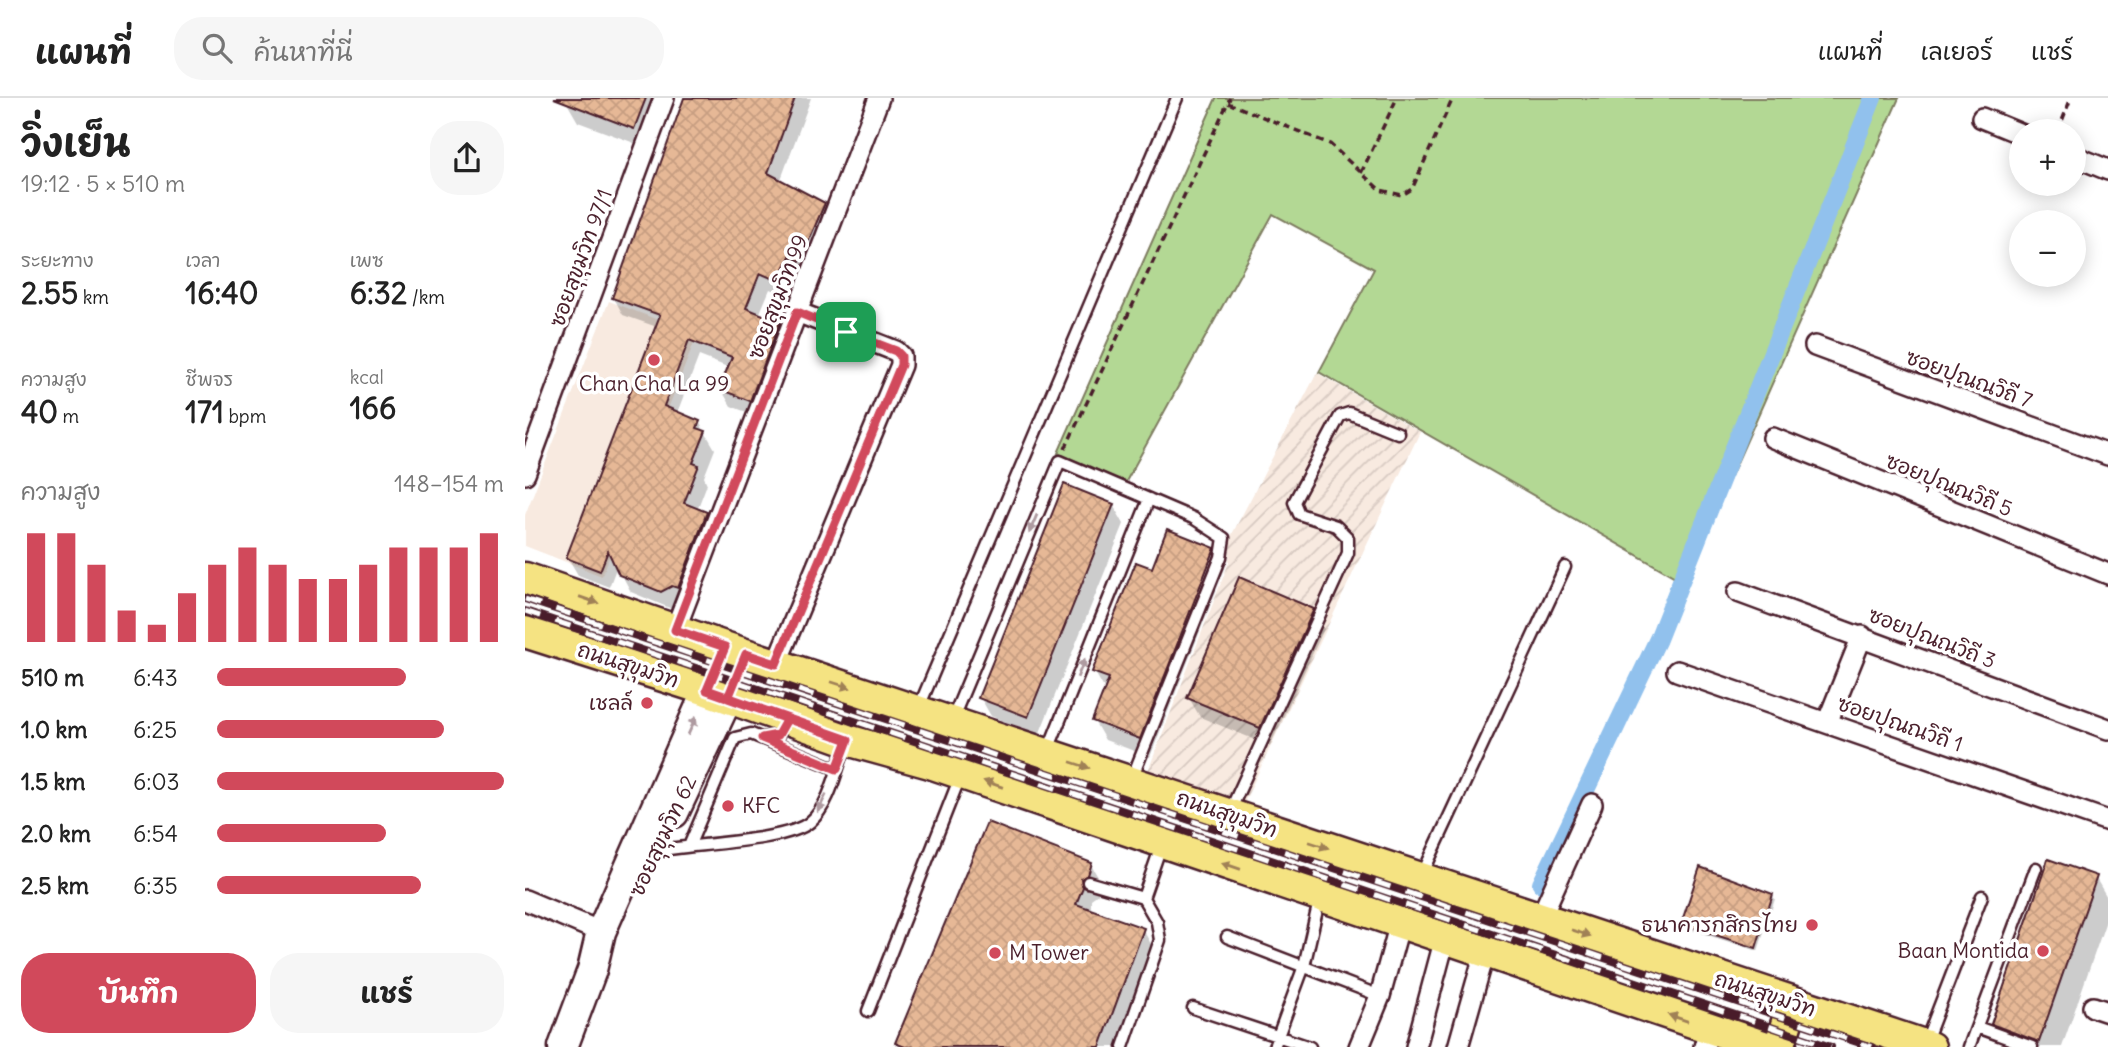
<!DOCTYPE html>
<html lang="th">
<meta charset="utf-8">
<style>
body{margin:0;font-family:Delius,"Playpen Sans Thai",sans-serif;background:#f6f6f6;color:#222;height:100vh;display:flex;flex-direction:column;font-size:26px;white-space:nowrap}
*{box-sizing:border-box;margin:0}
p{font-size:23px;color:#767676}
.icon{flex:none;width:38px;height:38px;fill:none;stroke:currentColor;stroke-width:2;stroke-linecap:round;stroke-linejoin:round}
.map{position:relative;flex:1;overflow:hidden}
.panel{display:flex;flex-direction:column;background:#fff;width:525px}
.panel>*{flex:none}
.fabs{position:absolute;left:1484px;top:21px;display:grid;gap:14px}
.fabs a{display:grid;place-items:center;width:77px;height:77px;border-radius:50%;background:#fff;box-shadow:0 4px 18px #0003;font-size:35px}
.pin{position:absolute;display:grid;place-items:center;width:60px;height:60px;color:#fff;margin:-30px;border-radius:14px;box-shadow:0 4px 10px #0006}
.round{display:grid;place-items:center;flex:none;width:74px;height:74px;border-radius:28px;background:#f6f6f6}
.headline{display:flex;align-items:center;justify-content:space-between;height:119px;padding:0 21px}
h1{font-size:38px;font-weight:700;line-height:52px}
.figures{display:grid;grid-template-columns:repeat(3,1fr);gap:10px;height:119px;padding:7px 21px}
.figures div{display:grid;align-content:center}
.figures b{font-size:30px;font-weight:700}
.figures small{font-size:19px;font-weight:400}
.figures p{font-size:19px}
.chart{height:196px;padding:14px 21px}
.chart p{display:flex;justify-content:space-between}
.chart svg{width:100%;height:126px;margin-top:7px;stroke:#d1495b;stroke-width:6}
.primary-button{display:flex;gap:14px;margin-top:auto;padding:14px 21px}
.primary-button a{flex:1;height:80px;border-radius:28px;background:#d1495b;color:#fff;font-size:28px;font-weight:700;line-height:80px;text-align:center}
.primary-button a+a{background:#f6f6f6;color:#222}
ul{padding:0 21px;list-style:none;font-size:23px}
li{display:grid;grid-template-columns:112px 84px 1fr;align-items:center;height:52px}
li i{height:18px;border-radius:9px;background:#d1495b}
header{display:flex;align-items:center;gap:42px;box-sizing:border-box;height:98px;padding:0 35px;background:#fff;border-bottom:2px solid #e0e0e0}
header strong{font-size:33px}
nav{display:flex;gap:38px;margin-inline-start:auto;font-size:24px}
.search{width:490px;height:63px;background:#f6f6f6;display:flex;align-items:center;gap:18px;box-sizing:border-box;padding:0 24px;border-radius:28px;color:#767676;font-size:26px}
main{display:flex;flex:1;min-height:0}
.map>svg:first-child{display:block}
.built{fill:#f8eae0}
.industrial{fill:url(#industrial-furrows)}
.grass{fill:#b3d894;stroke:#7e7c60;stroke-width:2}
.shadow{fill:#0003}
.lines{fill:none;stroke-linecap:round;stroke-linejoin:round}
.canal{stroke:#91c1ed;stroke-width:18}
.building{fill:url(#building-cross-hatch);stroke:#4a1f2b;stroke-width:2}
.lane-casing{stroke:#4a1f2b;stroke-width:15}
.street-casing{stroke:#4a1f2b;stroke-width:24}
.secondary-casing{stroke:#4a1f2b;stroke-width:33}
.primary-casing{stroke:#4a1f2b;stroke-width:35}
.path{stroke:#4a1f2b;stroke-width:3.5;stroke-dasharray:7 5;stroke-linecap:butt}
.lane{stroke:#fff;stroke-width:10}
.street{stroke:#fff;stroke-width:19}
.secondary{stroke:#fff;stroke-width:28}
.primary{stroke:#f5e382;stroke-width:30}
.rail-casing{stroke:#4a1f2b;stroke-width:8}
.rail{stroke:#fff;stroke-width:5;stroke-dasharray:16;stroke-linecap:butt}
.oneway{fill:#ae9aa0}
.oneway2{fill:#a08156}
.route-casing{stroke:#fff;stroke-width:14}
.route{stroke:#d1495b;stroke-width:9}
.poi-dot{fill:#d1495b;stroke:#fff;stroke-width:2.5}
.labels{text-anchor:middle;stroke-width:7;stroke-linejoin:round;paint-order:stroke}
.street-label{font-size:21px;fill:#4a1f2b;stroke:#fff}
.poi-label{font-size:21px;fill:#4a1f2b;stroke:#fff;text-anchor:end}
</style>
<header>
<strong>แผนที่</strong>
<div class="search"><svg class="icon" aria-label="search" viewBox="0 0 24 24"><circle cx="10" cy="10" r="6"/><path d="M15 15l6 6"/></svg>ค้นหาที่นี่</div>
<nav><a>แผนที่</a><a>เลเยอร์</a><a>แชร์</a></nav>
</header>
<main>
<section class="panel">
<div class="headline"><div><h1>วิ่งเย็น</h1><p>19:12 · 5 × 510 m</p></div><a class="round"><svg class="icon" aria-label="share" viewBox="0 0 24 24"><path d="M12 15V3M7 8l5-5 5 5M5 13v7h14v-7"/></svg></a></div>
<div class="figures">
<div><p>ระยะทาง</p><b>2.55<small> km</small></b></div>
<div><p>เวลา</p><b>16:40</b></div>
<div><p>เพซ</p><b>6:32<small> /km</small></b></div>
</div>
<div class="figures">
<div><p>ความสูง</p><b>40<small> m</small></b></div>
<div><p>ชีพจร</p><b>171<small> bpm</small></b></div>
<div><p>kcal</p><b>166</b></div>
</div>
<div class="chart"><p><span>ความสูง</span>148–154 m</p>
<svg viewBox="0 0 160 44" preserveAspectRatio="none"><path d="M5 44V6M15 44V6M25 44V17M35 44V33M45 44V38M55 44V27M65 44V17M75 44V11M85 44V17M95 44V22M105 44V22M115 44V17M125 44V11M135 44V11M145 44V11M155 44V6"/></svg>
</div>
<ul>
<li><b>510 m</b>6:43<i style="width:66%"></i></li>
<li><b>1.0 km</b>6:25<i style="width:79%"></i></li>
<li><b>1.5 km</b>6:03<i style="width:100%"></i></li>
<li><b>2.0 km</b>6:54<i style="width:59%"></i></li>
<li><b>2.5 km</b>6:35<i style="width:71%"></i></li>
</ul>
<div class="primary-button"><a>บันทึก</a><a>แชร์</a></div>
</section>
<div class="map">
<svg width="1583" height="949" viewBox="0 0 1583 949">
<defs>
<pattern id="industrial-furrows" width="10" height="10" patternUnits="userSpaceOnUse" patternTransform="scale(1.75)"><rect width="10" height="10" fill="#f8eae0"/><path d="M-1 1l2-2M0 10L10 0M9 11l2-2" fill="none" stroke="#d6c8c0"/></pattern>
<pattern id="building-cross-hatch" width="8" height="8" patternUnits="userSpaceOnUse" patternTransform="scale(1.75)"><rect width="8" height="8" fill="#e6b896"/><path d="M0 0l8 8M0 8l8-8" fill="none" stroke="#c79e81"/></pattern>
</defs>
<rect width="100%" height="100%" fill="#fff"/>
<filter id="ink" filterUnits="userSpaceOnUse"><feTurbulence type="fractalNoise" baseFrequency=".0143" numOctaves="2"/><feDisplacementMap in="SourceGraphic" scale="14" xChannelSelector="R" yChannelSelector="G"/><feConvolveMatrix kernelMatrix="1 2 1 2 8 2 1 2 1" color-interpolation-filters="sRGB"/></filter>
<g filter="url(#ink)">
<path class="built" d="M84,203l88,34 -95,241 -77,-30v-31z"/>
<path class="industrial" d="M792,275l103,59 -179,377 -95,-33 83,-214 1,-24z"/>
<path class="grass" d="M691,0h683l-215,484 -365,-210 55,-103 -101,-55 -150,273 -65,-34z"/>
<path class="shadow" d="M44,0h94l-18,49 -67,-25 -11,-19z
M161,0h125l-31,84 44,23 10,17 -25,55 -9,-5 -12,25 -18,-8 -11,26 20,8 10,17 -30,77 -28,-11 -10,-17 9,-21 -31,-12 -22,57 22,9 16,27 -11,28 3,7 -10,26 9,3 10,17 -33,72 -11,7 -41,-17 -14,-26 -8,21 -31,-12 -10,-17 89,-231 -34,-12 -9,-17z
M588,407l11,19 -85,211 -48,-19 -11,-19z
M689,451l11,19 -75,189 -45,-17 -11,-19 11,-31 -11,-19z
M788,512l11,19 -54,117 -70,-29 -11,-19z
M566,767l11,19 -4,10 -7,5v12l52,19 11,19 -36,98h-219l-2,-4z
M1570,779l13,22v16l-46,132h-56l-13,-23z
M1247,797l3,4 -17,52 -73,-23 -2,-4z"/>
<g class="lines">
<path class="canal" d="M1016,786l117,-245 215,-541"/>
</g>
<path class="building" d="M29,0h92l-12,31z
M159,0h111l-27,75 57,30 -25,58 -10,-5 -12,25 -18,-8 -14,35 34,14 -30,79 -31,-12 13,-32 -43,-17 -25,66 36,15 -3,7 9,3 -13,32 6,2 -15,38 23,9 -29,76 -6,-2 -11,6 -42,-17 -11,-24 -8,20 -34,-13 94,-243 -48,-17z
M539,386l50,20 -86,213 -50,-19z
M642,431l48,19 -75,191 -48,-18 17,-43 -17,-6 44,-110 16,6z
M714,479l75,32 -54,119 -73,-30z
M462,724l105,41 -4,12 -7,4 2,8 -7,17 68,24 -44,119h-195l-10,-4z
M1523,761l49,17 -58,166 -48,-18z
M1175,769l73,27 -17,54 -75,-24z"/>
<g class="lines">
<g class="lane-casing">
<path id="lane" d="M394,609l258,-609
M427,622l108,-259 133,57 31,20 -3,19 -89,221
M237,640l16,-3 9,-15
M523,652l101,-251
M705,713l118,-258v-15l-12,-12 -37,-12 -5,-12 46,-86 9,-3 49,20
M165,746l45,-106 16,-4 86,35
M131,753c34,-7 131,-9 154,-29 20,-17 27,-54 36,-78
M897,777l143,-308
M563,784l55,16
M702,839l153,59
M668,910l117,39
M343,913l92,-234
M1452,929l55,20
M1401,943l56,-145
M598,949l37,-107 -3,-18 -14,-24 18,-52
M749,949l30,-81 16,-69
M1444,949l67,-179"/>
</g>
<g class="street-casing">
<path id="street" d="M1457,20l39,16
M1549,58l34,14
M1290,248l293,109
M1248,340l335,136
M0,376l139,-376
M1213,494l370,137
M150,532l204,-532
M251,566l125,-299v-9l-5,-5 -99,-39
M1152,573l431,150
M1302,625l35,-87
M0,802l76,32
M1015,821l52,-115
M1568,909l15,5
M834,949l21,-51 20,-73
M891,949l29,-109
M933,949l27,-95
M1179,949l5,-18"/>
</g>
<g class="secondary-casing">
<path id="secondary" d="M149,715l54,-115
M38,949l29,-77 9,-38 106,-242"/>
</g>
<g class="primary-casing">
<path id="primary" d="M0,480l199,69 1206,400
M0,534l182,58 140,50 83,23 836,284
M1254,949l14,-44"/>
</g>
<path class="path" d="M703,5l102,41 50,46 22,5 10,-6 41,-91
M1533,33l13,-33
M836,75l36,-75
M540,351l165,-351"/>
<use href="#lane" class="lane"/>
<use href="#street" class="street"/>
<use href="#secondary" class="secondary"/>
<use href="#primary" class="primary"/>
<g class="rail-casing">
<path id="rail" d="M0,501l1347,448
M0,513l1306,436"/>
</g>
<use href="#rail" class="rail"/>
</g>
<defs><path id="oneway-solid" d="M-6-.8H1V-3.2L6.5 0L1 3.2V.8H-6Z" transform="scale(1.75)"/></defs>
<g class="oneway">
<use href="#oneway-solid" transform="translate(508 426) rotate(113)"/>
<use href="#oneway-solid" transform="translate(556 570) rotate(-68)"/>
<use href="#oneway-solid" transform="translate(167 628) rotate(-66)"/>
<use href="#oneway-solid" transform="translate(297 705) rotate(116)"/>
</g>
<g class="oneway2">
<use href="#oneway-solid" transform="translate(64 502) rotate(19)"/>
<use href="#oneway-solid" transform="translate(316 587) rotate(18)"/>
<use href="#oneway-solid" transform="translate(555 667) rotate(18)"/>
<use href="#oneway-solid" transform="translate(468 686) rotate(-161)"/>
<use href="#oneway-solid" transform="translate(794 747) rotate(18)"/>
<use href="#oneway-solid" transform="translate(706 768) rotate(-161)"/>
<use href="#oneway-solid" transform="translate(1056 835) rotate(18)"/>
<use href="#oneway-solid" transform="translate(1153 920) rotate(-161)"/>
</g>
</g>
<g class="lines" filter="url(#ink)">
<g class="route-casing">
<path id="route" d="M321,234l-49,-20 -122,318 50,17 -18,43 141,50 -11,29 -75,-31 16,-3 9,-16 -59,-21 18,-44 30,10 125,-299v-9l-5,-5 -50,-19"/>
</g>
<use href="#route" class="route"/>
</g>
<g class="poi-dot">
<circle cx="129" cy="262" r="7"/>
<circle cx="122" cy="605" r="7"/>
<circle cx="203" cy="708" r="7"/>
<circle cx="1287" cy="827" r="7"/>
<circle cx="1518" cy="853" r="7"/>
<circle cx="470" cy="855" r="7"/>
</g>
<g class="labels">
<g class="street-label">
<text transform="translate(56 160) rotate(-70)" y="7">ซอยสุขุมวิท 97/1</text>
<text transform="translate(253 199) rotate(-69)" y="7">ซอยสุขุมวิท 99</text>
<text transform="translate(1444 281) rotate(20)" y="7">ซอยปุณณวิถี 7</text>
<text transform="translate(1424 387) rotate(22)" y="7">ซอยปุณณวิถี 5</text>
<text transform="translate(1407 540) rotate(21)" y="7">ซอยปุณณวิถี 3</text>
<text transform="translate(103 567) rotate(18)" y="7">ถนนสุขุมวิท</text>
<text transform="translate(1375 626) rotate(19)" y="7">ซอยปุณณวิถี 1</text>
<text transform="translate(702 716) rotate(19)" y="7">ถนนสุขุมวิท</text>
<text transform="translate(138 738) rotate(-65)" y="7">ซอยสุขุมวิท 62</text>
<text transform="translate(1240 896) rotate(18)" y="7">ถนนสุขุมวิท</text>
</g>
<g class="poi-label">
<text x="129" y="293" text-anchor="middle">Chan Cha La 99</text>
<text x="108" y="612">เชลล์</text>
<text x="217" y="715" text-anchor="start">KFC</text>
<text x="1273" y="834">ธนาคารกสิกรไทย</text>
<text x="1504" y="860">Baan Montida</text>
<text x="484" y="862" text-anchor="start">M Tower</text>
</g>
</g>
</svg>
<div class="fabs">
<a>+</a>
<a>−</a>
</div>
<div class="pin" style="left:321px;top:234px;background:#1e9e55"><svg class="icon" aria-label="arrive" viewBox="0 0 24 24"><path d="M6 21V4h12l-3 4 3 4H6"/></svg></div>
</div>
</main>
